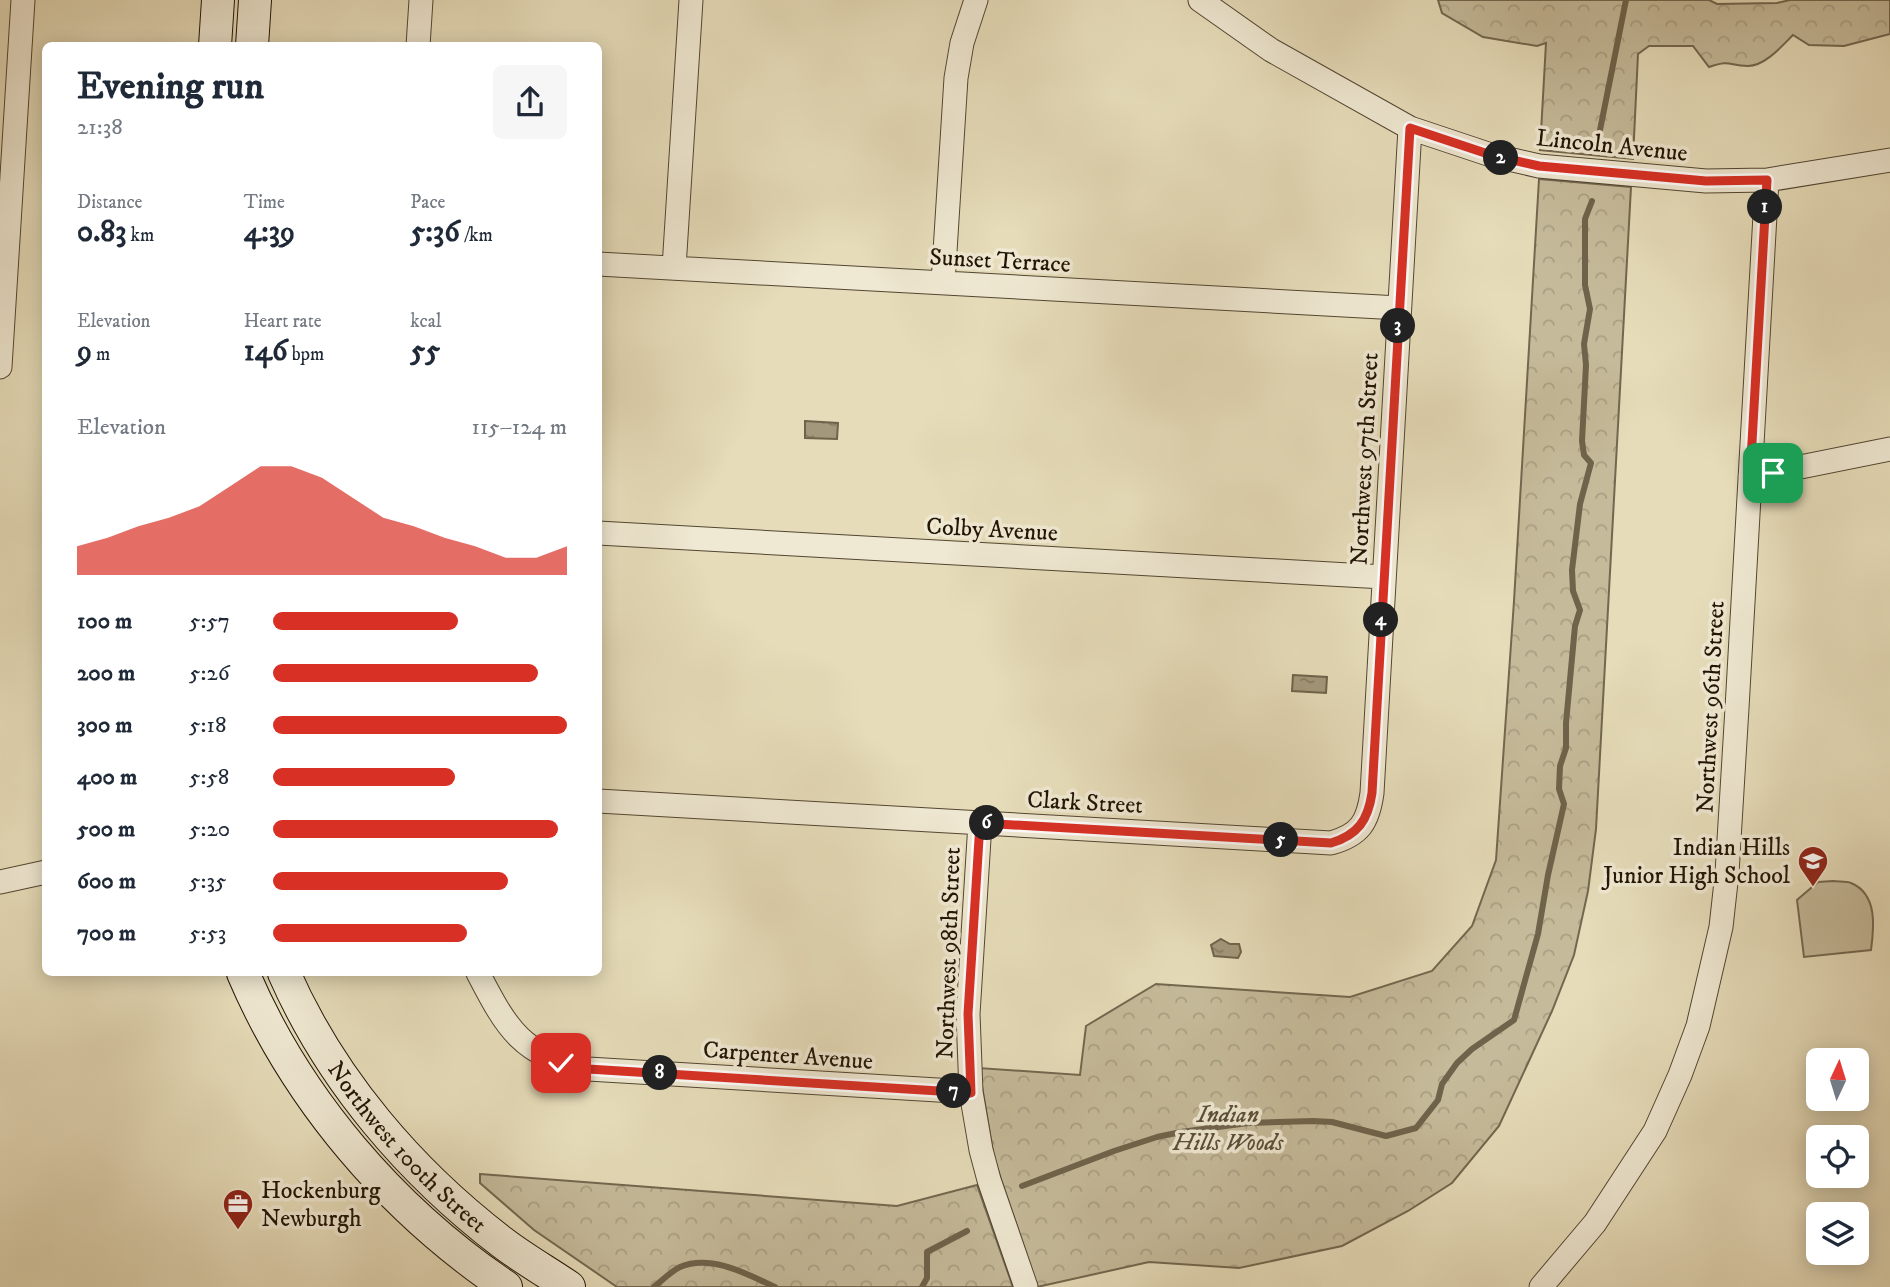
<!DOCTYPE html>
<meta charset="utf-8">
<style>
body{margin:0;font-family:"IM FELL DW Pica",serif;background:#f6f6f7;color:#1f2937;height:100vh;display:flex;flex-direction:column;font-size:26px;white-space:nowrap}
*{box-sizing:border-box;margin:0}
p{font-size:23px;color:#747a83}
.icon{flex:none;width:38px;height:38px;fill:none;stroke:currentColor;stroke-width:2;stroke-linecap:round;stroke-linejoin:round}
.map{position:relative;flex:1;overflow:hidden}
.panel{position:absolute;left:42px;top:42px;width:560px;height:934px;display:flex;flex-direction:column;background:#fff;border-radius:10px;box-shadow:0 4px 18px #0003}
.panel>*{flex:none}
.needle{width:46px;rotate:4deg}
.controls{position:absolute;left:1806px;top:1048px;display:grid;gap:14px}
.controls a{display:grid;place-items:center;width:63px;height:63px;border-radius:10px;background:#fff;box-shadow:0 4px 18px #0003;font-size:35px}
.pin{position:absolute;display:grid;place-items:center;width:60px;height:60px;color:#fff;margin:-30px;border-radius:14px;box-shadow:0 4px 10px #0006}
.km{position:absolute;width:35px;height:35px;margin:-18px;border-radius:50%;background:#222;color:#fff;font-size:19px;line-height:35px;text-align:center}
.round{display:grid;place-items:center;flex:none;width:74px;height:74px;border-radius:10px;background:#f6f6f7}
.summary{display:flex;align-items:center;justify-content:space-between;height:119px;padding:0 35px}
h1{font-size:38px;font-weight:700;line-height:52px}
.metrics{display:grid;grid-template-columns:repeat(3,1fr);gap:10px;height:119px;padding:7px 35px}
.metrics div{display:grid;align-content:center}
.metrics b{font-size:30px;font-weight:700}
.metrics small{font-size:19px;font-weight:400}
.metrics p{font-size:19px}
.chart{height:196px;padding:14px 35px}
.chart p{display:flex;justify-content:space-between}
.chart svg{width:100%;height:126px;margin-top:7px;fill:#d93025;opacity:.7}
ul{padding:0 35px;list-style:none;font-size:23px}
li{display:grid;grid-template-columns:112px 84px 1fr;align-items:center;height:52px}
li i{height:18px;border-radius:9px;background:#d93025}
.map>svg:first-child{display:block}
.forest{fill:url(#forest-crowns);stroke:#73674f;stroke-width:2}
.pitch{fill:#c5ba9a;stroke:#73674f;stroke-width:2}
.water{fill:url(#water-ripples);stroke:#6f634b;stroke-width:2}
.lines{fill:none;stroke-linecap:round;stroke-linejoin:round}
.stream{stroke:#6f634b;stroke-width:6}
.minor-casing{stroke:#524631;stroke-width:25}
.secondary-casing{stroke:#211404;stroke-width:34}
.minor{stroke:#efe8d2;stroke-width:23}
.secondary{stroke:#efe8d2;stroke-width:32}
.route-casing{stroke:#fff;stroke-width:14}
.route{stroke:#d93025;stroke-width:9}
.labels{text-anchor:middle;stroke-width:7;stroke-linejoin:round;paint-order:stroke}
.street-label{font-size:24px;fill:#211404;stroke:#efe8d2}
.poi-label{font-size:24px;fill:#211404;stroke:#efe8d2;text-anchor:end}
.park-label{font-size:24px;font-style:italic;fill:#5a4e38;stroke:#efe8d2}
</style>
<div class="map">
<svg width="1890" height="1287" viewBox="0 0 1890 1287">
<defs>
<pattern id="forest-crowns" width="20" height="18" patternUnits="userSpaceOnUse" patternTransform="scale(1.75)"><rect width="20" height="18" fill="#c5ba9a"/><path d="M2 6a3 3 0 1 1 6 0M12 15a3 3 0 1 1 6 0" fill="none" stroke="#a99f83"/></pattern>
<pattern id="water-ripples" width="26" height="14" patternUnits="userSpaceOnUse" patternTransform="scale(1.75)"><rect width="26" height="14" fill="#a3987b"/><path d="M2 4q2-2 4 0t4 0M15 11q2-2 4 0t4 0" fill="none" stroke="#847b63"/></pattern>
</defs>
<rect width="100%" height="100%" fill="#e6dcb9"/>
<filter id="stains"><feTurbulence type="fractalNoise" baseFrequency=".00286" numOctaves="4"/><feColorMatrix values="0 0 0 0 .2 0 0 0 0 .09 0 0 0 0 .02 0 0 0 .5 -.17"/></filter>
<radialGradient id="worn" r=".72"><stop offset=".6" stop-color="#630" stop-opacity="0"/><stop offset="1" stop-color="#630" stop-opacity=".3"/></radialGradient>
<path class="forest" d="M1438,0h271l8,4 60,-1 13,-3h100v34l-46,12 -35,-1 -16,-10c-11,11 -28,31 -45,31 -20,0 -16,-7 -39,1l-16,-21h-44l-11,8 -5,105 -93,-9 6,-107 -9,3 -54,-9 -41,-24z
M1539,179l92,8 -35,642 -8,62 -14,64 -22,56 -53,115 -47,57 -44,28 -66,35 -103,22 -90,-6 -112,25 -43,-129 -15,-90 101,7 6,-49 70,-42 194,13 82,-26 40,-45 24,-66 18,-259z
M480,1174l417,32 80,-21 36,102h-396l-83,-57 -54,-47z"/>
<path class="pitch" d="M1833,881c5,1 13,0 18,2 27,11 23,45 20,67l-67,7 -7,-57 21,-18z"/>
<path class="water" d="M805,421l33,2 -1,16 -32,-1z
M1293,675l34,2 -1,16 -34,-2z
M1221,939l9,5h9l2,8 -3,6 -24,-2 -3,-11z"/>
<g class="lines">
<path class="stream" d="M1598,140l28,-140
M1022,1186l92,-35 43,-14 24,-5 67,-9 65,-2 19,1 54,14 30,-8 22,-28 4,-16 15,-21 15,-14 42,-29 24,-86 10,-59 16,-71 -5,-15 1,-23 6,-18v-25l9,-97 5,-16 -7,-19 -1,-21 8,-66 11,-41 -7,-8 -2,-14 4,-76 -2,-21 6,-35 -5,-24v-66l7,-18
M654,1287c8,-6 17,-16 26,-20 31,-13 67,7 95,20
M922,1287l5,-9v-26l40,-21"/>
<g class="minor-casing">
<path id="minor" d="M1200,0l71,50 139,78 81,27 48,11 167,15 61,-1 123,-20
M418,46l3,-46
M598,264l801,44
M674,268l17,-268
M943,283l13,-205 6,-35 14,-43
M0,367l23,-367
M1750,477l140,-28
M598,533l786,44
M598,801l733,42c29,-8 37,-21 41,-50l38,-665
M980,823l-12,191 3,78 10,58 8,30 37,107
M0,882l46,-10
M478,973c29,56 44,83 110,96l383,23
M1541,1287l54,-64 60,-92 25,-56 18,-49 23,-99 6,-54 10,-165 30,-528"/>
</g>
<g class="secondary-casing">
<g id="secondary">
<path d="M215,46l3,-46"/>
<path d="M252,46l3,-46"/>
<path d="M243,973c54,127 149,237 263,314"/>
<path id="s1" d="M284,973c47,107 126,199 219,270 21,16 44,29 66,44"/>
</g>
</g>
<use href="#minor" class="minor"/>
<use href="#secondary" class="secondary"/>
</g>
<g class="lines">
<g class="route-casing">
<path id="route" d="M561,1063l27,6 383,24 -3,-79 12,-191 351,20c27,-8 37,-23 41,-50l38,-665 81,27 48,11 167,15 61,-1 -17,297 23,-4"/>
</g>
<use href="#route" class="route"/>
</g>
<defs>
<g id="school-pin" transform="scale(1.575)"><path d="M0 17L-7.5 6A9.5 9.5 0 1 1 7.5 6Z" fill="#8f2418" stroke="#efe8d2"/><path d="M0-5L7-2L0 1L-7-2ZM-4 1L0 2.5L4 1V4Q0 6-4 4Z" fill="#fff"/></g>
<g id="office-pin" transform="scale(1.575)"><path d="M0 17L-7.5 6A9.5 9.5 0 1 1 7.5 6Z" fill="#8f2418" stroke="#efe8d2"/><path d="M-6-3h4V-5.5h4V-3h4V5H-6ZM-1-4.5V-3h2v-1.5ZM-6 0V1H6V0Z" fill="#fff"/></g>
</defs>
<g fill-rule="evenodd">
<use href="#school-pin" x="1813" y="861"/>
<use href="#office-pin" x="238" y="1204"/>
</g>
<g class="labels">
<g class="street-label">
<text transform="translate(1612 145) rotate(6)" y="8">Lincoln Avenue</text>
<text transform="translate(1000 260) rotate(3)" y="8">Sunset Terrace</text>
<text transform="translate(1364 459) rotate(-87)" y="8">Northwest 97th Street</text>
<text transform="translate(992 529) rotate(3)" y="8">Colby Avenue</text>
<text transform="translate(1710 707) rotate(-87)" y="8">Northwest 96th Street</text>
<text transform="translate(1085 802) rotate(3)" y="8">Clark Street</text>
<text transform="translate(948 953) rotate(-88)" y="8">Northwest 98th Street</text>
<text transform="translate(788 1055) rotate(4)" y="8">Carpenter Avenue</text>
<text dy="8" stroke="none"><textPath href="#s1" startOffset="215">Northwest 100th Street</textPath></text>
</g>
<g class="poi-label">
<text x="1790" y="855">Indian Hills<tspan x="1790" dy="28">Junior High School</tspan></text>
<text x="261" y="1198" text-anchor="start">Hockenburg<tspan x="261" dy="28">Newburgh</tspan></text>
</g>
<g class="park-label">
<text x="1228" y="1122">Indian<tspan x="1228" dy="28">Hills Woods</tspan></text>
</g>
</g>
<rect width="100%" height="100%" filter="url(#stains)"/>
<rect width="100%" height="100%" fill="url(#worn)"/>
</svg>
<div class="controls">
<a><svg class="needle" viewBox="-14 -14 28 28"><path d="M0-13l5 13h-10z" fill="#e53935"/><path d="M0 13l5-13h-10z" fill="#747a83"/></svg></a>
<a><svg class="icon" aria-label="locate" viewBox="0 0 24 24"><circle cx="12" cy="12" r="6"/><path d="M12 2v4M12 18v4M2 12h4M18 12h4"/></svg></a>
<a><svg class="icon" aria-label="layers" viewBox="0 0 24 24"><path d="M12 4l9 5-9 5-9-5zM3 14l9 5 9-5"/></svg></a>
</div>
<div class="pin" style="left:1773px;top:473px;background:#1e9e55"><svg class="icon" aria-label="arrive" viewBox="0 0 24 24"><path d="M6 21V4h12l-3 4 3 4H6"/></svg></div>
<div class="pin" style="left:561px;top:1063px;background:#d93025"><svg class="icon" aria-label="check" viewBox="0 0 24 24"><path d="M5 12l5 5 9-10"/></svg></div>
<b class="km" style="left:1765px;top:207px">1</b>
<b class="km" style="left:1501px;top:158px">2</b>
<b class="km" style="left:1398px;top:326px">3</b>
<b class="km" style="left:1381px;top:620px">4</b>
<b class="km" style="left:1281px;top:840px">5</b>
<b class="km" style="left:987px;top:823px">6</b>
<b class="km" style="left:954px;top:1091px">7</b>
<b class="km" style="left:660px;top:1073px">8</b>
<section class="panel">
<div class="summary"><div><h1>Evening run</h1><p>21:38</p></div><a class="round"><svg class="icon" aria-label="share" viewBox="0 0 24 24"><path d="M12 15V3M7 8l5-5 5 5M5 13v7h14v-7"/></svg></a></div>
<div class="metrics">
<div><p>Distance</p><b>0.83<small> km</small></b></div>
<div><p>Time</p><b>4:39</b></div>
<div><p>Pace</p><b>5:36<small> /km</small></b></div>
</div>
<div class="metrics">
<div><p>Elevation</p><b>9<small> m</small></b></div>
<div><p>Heart rate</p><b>146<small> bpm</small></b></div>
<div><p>kcal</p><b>55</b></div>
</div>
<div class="chart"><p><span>Elevation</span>115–124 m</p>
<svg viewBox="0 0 160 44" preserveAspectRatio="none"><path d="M0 44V34L10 31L20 27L30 24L40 20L50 13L60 6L70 6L80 10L90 17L100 24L110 27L120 31L130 34L140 38L150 38L160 34V44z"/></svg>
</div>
<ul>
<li><b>100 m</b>5:57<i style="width:63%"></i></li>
<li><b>200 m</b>5:26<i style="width:90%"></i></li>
<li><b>300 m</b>5:18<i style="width:100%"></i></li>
<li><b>400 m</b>5:58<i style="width:62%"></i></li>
<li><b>500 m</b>5:20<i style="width:97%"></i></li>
<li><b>600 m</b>5:35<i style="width:80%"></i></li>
<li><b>700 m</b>5:53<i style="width:66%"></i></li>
</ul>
</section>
</div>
